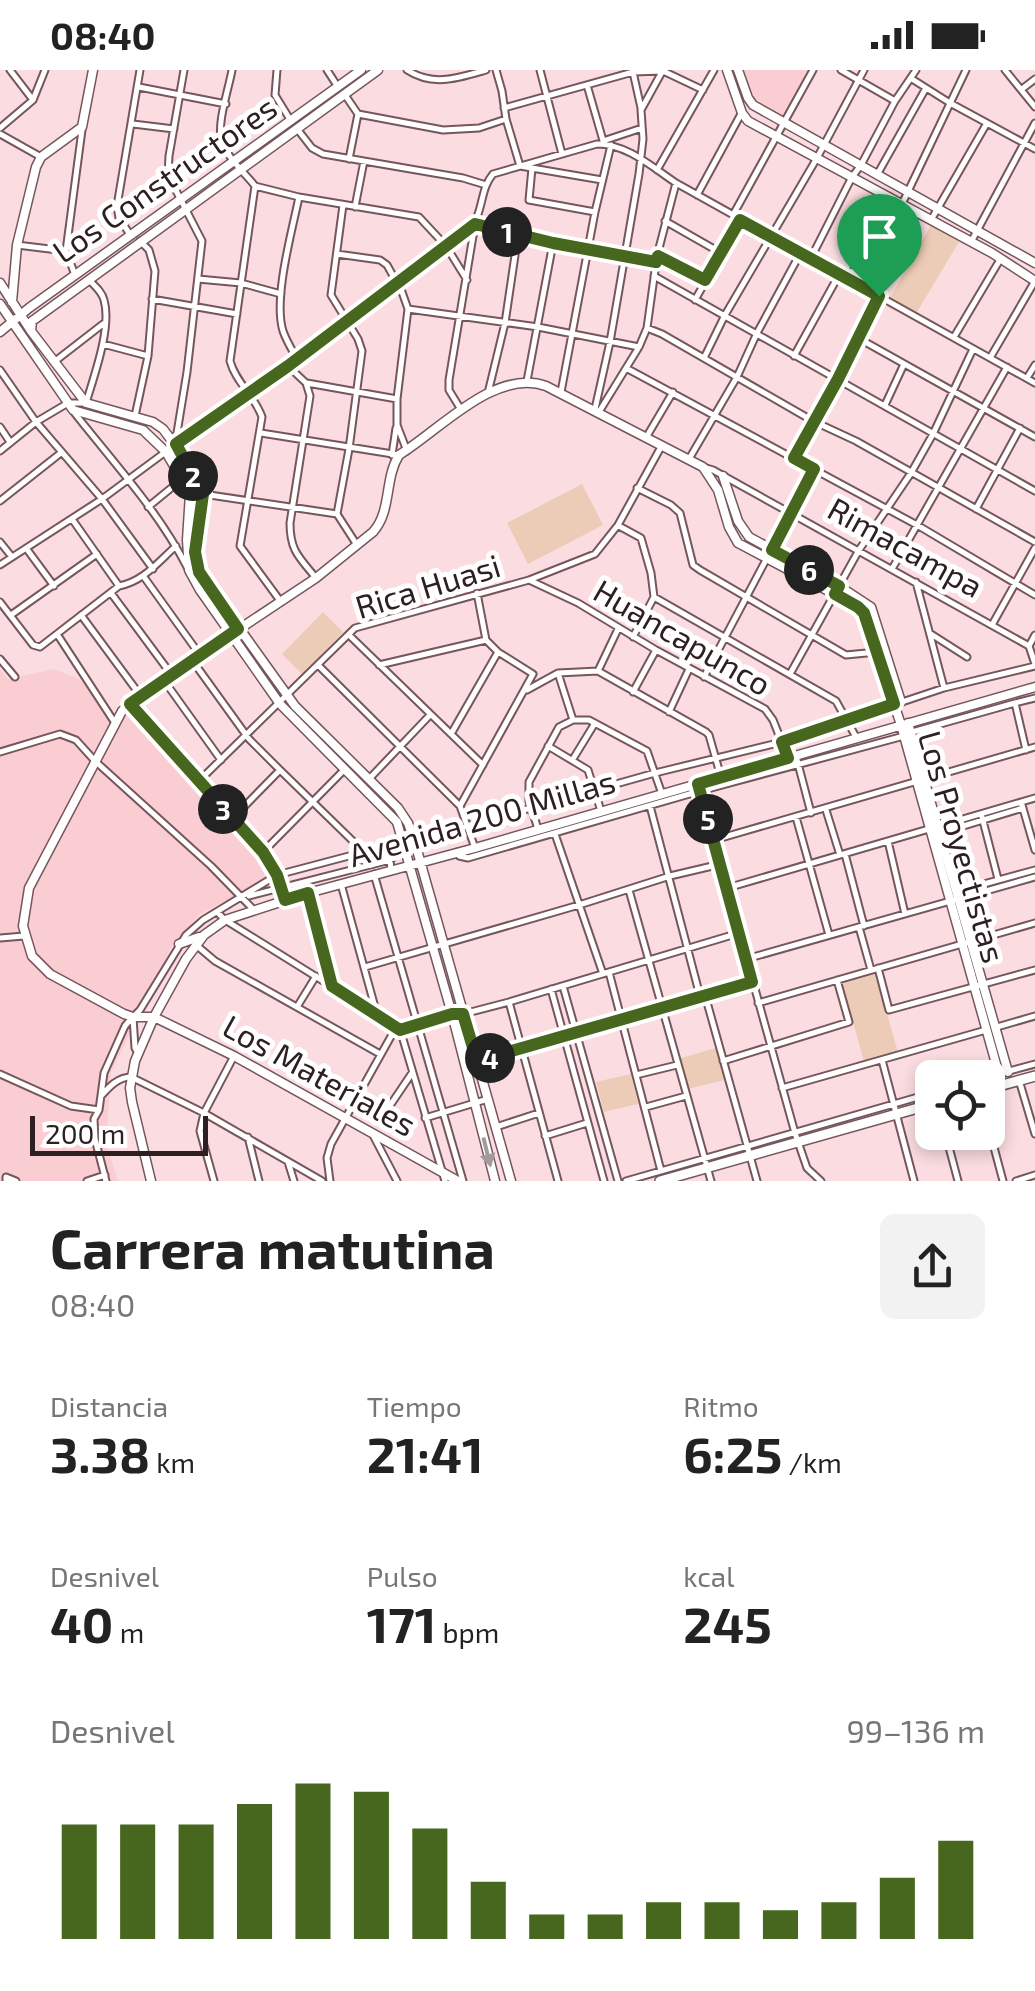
<!DOCTYPE html>
<html lang="es">
<meta charset="utf-8">
<style>
body{margin:0;font-family:"Exo 2",sans-serif;background:#f2f2f2;color:#222;height:100vh;display:flex;flex-direction:column;font-size:38px;white-space:nowrap}
*{box-sizing:border-box;margin:0}
p{font-size:32px;color:#767676}
.icon{flex:none;width:55px;height:55px;fill:none;stroke:currentColor;stroke-width:2;stroke-linecap:round;stroke-linejoin:round}
.map{position:relative;height:1111px;overflow:hidden}
.drawer{display:flex;flex-direction:column;background:#fff;flex:1}
.drawer>*{flex:none}
.tools{position:absolute;left:915px;top:990px;display:grid;gap:20px}
.tools a{display:grid;place-items:center;width:90px;height:90px;border-radius:15px;background:#fff;box-shadow:0 5px 15px #0003;font-size:50px}
.scale{position:absolute;left:30px;bottom:25px;width:178px;box-sizing:border-box;padding-left:10px;border:5px solid #2e2022;border-top:0;font-size:28px;line-height:35px;white-space:nowrap;color:#2e2022;-webkit-text-stroke:8px #fff;paint-order:stroke}
.pin{position:absolute;display:grid;place-items:center;width:85px;height:85px;color:#fff;margin:-102px -42px;border-radius:50% 50% 50% 0;rotate:-45deg;box-shadow:0 0 10px #0007}
.pin .icon{rotate:45deg}
.km{position:absolute;width:50px;height:50px;margin:-25px;border-radius:50%;background:#222;color:#fff;font-size:28px;line-height:50px;text-align:center}
.round{display:grid;place-items:center;flex:none;width:105px;height:105px;border-radius:15px;background:#f2f2f2}
.headline{display:flex;align-items:center;justify-content:space-between;height:170px;padding:0 50px}
h1{font-size:55px;font-weight:700;line-height:75px}
.metrics{display:grid;grid-template-columns:repeat(3,1fr);gap:15px;height:170px;padding:10px 50px}
.metrics div{display:grid;align-content:center}
.metrics b{font-size:50px;font-weight:700}
.metrics small{font-size:28px;font-weight:400}
.metrics p{font-size:28px}
.chart{height:280px;padding:20px 50px}
.chart p{display:flex;justify-content:space-between}
.chart svg{width:100%;height:180px;margin-top:10px;stroke:#46671d;stroke-width:6}
.status{display:flex;justify-content:space-between;align-items:center;height:70px;padding:0 50px;background:#fff;direction:ltr}
.status svg{height:28px;fill:currentColor}
.map>svg:first-child{display:block}
.built{fill:#facdd3}
.green{fill:#ecccb6}
.lines{fill:none;stroke-linecap:round;stroke-linejoin:round}
.street-casing{stroke:#75565a;stroke-width:9}
.secondary-casing{stroke:#75565a;stroke-width:11}
.primary-casing{stroke:#75565a;stroke-width:12}
.street{stroke:#fff;stroke-width:5}
.secondary{stroke:#fff;stroke-width:8}
.primary{stroke:#fff;stroke-width:9}
.oneway{fill:#a19b9c}
.route-casing{stroke:#fff;stroke-width:20}
.route{stroke:#46671d;stroke-width:12}
.labels{text-anchor:middle;stroke-width:10;stroke-linejoin:round;paint-order:stroke}
.street-label{font-size:32px;fill:#2e2022;stroke:#fff}
</style>
<div class="status"><b>08:40</b><svg viewBox="0 0 49 12"><path d="M0 12V9h3v3zM5 12V6h3v6zM10 12V3h3v9zM15 12V0h3v12zM26 1h20v11H26zM47 4h2v5h-2z"/></svg></div>
<div class="map">
<svg width="1035" height="1111" viewBox="0 0 1035 1111">
<rect width="100%" height="100%" fill="#fbdde1"/>
<path class="built" d="M740,0h69l-26,47 -29,-19z
M0,599l8,10 46,-10 25,10 35,34 15,-2 10,4 140,157 -80,43 -27,31 -61,127 -5,70 12,38h-118z"/>
<path class="green" d="M931,155l28,17 -42,70 -27,-14z
M582,414l21,41 -75,39 -21,-41z
M323,542l20,20 -41,42 -20,-20z
M875,902l23,80 -34,10 -22,-80z
M716,978l9,32 -37,9 -10,-30z
M631,1004l7,30 -34,8 -8,-30z"/>
<g class="lines">
<g class="street-casing">
<path id="street" d="M10,0l23,30
M232,0c-3,18 -16,55 -10,71 5,17 23,32 33,45l-25,175c6,22 25,35 32,56l-22,129 41,56
M277,0l-2,25 16,26
M327,0l11,17
M407,0c26,17 51,8 79,0
M496,0l6,21 4,28 14,47 82,14
M540,0l22,84
M841,0l54,31
M1005,0l30,37
M633,2l8,36
M912,9l38,24 85,46
M587,15l17,59
M139,17l87,17
M1022,19l13,-10
M345,25l13,19 85,16 36,-2 27,-9
M504,38l129,-36 30,-1 40,19
M133,54l41,5
M0,58l33,-28 12,-30
M298,60l14,18 11,6 140,24 23,7
M0,64l41,23
M603,71l39,-13
M349,89l9,-45
M532,98l-3,32 66,12
M657,100l57,-100
M878,103l48,-85
M255,116l44,11 120,20 27,29 21,34
M697,125l44,-81
M902,134l64,-134
M343,135l-12,90 27,44 4,12 -13,98 -12,65 20,31
M355,137l9,-46
M733,145l80,-145
M931,150l56,-97
M665,151l56,32
M131,166l-12,-18 -2,-12 23,-136
M971,172l64,-119
M17,175l49,6
M337,184l43,6 7,5 15,27 6,17 -11,90v26l10,26
M659,186l46,25
M811,188l41,-81 9,-12 34,-64 21,-31
M75,205l-9,-24 16,-121
M654,206l381,215
M849,208l44,-78
M198,209l43,4 40,11
M152,229l85,15
M695,230l45,-80
M408,239l130,18 101,20
M647,258l15,6 151,87 43,20 179,101
M954,267l47,-79
M858,268l177,99
M103,274l45,12
M794,286l46,-83
M704,288l21,-43 92,-157 47,-88
M990,288l45,-77
M297,289c-5,-9 -11,-19 -14,-28 -10,-32 9,-100 16,-134
M54,292l49,-38
M288,296l18,17 4,13 -20,127c0,28 9,34 26,55
M626,298l291,157 118,70
M0,300l36,52 66,77 51,70
M1027,308l8,-13
M527,311l26,-138
M307,313l90,16
M561,322l34,-180 16,-67
M488,323l17,-70 13,-88
M885,335l19,-41
M460,338l-11,-18v-10l26,-156 78,19 103,19
M595,339l15,-67 29,-168 4,-35 -2,-29 22,-40
M73,341c39,50 85,99 114,156
M599,342l40,-65 8,-19 10,-72 19,-73
M135,346l13,-60 7,-85 -6,-21 -9,-9
M0,357l10,15
M261,363l138,22
M647,366l26,-44
M175,375l12,-73 15,-131 -34,-66 1,-19 15,-86
M0,381l36,-29 32,-19h18c8,-27 26,-76 18,-103 -2,-8 -8,-13 -14,-19
M392,385l4,-27
M794,388l44,-79 41,-82
M689,389l48,-82 20,-44 44,-81
M703,397l10,3 316,176 6,18
M637,418l34,17 9,8 13,52 7,5 146,85 31,-3
M191,424h12l134,20
M0,431l62,-49
M148,437l33,-27
M976,439l44,-81
M72,449l47,67
M619,456l22,12 10,35 3,24 182,104 20,36
M0,472l12,15
M26,478l28,38
M0,495l102,-66 81,-60 105,-73 180,-136c16,-14 11,-40 25,-56l104,-30c30,0 55,23 79,39l359,200
M892,499l115,-202
M144,507l56,78
M529,510l49,23 78,47 109,59 8,11 15,38
M916,512l28,106
M111,523l60,81
M0,532l33,43 7,2 79,-61c25,-5 39,-24 57,-40
M11,545l86,-61
M81,545l59,80
M992,555l43,-77
M57,564l58,89
M931,564l36,23
M349,565l134,130
M633,567l21,-40
M1029,576l6,-11
M0,589l15,18
M192,590l57,79 31,31 84,82 26,8 1,10
M318,595l142,141
M379,595l107,-25
M598,601l20,-42
M558,603l15,47
M790,604l69,-124 52,-77 22,-39 40,-85
M704,607l110,-208
M163,609l58,81
M527,620l31,-17 40,-2 108,61 3,3 12,42
M633,622l23,-42
M130,634l133,148 14,23 8,25
M669,642l20,-43
M912,662l103,-29
M451,664l47,-82
M548,676l40,24 13,41
M1026,680l-11,-47 20,-5
M0,682l60,-18 16,6 19,21 116,105 42,43
M796,686l15,57
M573,689l22,-36
M370,708l60,-63
M200,710l155,-152 174,-48 66,-26 23,-29 43,-78
M700,721l95,342 12,35 14,13
M1022,735l13,45
M650,736l50,190
M826,740l14,45
M796,747l33,118
M982,747l16,62
M232,749l48,-49
M540,760l-2,-1 -9,-28v-19l30,-55 14,-7h16l58,31 15,43
M940,763l83,-25
M555,764l48,140
M714,770l321,-93
M888,771l17,73
M475,778l-15,-42 73,-132 -35,-22 -12,-12 -9,-47
M263,782l82,-83
M457,782l2,4 9,2 232,-67 204,-55
M845,784l19,72
M374,804l89,307
M341,814l35,127
M727,818l308,-90
M629,820l82,291
M958,821l77,-21
M308,823l23,90
M249,826l141,-36 14,-12
M217,842l8,8 175,109 45,152
M859,857l12,43
M0,868l24,-2
M196,875l19,16 165,93
M746,889l289,-82
M365,897l214,-62 91,-29 51,-12
M878,898l11,42 146,-40
M609,902l52,199
M563,916l55,195
M551,919l53,192
M705,925l52,186
M509,932l49,179
M758,933l277,-80
M297,937l19,-31
M997,957l38,-11
M138,983l-3,-5 -2,-31 7,-7 46,-75 17,-15 74,-45 87,-23 41,-5 62,-21 188,-53 127,-31 162,-54 91,-22
M882,990l32,121
M477,991l275,-80
M723,991l126,-39 -12,-42
M1009,1001l26,-7
M0,1004l71,32 28,4
M636,1005l41,-10
M986,1008l12,-4
M1019,1010l16,54
M782,1018l204,-58
M101,1026c8,-9 17,-19 30,-19l73,36 118,68
M646,1037l40,-11
M383,1046l29,-43
M425,1048l63,-19
M988,1055l15,56
M496,1057l43,-14
M945,1062l13,49
M545,1066l42,-13
M248,1067l11,44
M374,1067l23,44
M288,1092l6,19
M6,1111v-4l10,4
M87,1111l18,-6
M106,1111l-11,-42 -1,-20 5,-9 5,-37 21,-47 6,-7
M214,1111l-14,-50 4,-18 30,-57
M330,1111l-3,-23 4,-14 63,-113 58,-17h11l46,-12 230,-69
M626,1111l306,-88
M1016,1111l19,-6"/>
</g>
<g class="secondary-casing">
<path id="secondary" d="M378,0l-343,249 -3,2 -1,10 55,72 67,19 10,7 12,16 28,49 -8,58 4,20 96,134 103,102 10,15 7,20 96,338
M727,0l15,43 6,8 244,132 43,28
M738,0l10,28 5,7 282,158
M0,213l31,48
M12,232l5,-57 19,-78 5,-10 41,-30 11,-57
M0,234l73,106 70,20 23,22 24,42 -3,46 2,30 11,20 80,114 117,118 55,192 43,167
M0,262l29,-24 332,-238
M723,406l15,45 11,16 90,49 32,21 30,95
M908,653l100,349
M179,874l20,-7
M151,1111l-19,-79 -2,-14 5,-27 19,-44 32,-58 18,-24 21,-15 83,-27 167,-45 560,-161
M458,1111l-224,-125 -80,-39h-21l-9,-3 -74,-40 -18,-18 -9,-30 6,-38 93,-177 18,-16 176,-117 57,-46c19,-21 11,-53 26,-77 41,-25 96,-87 147,-69l157,81 15,23 11,37 9,16 113,60 13,10 37,112 101,360"/>
</g>
<g class="primary-casing">
<path id="primary" d="M988,1019l47,-13
M660,1111l272,-77"/>
</g>
<use href="#street" class="street"/>
<use href="#secondary" class="secondary"/>
<use href="#primary" class="primary"/>
</g>
<defs><path id="oneway-solid" d="M-6-.8H1V-3.2L6.5 0L1 3.2V.8H-6Z" transform="scale(2.5)"/></defs>
<use class="oneway" href="#oneway-solid" transform="translate(487 1082) rotate(76)"/>
<g class="lines">
<g class="route-casing">
<path id="route" d="M740,150l139,76 -41,83 -44,79 20,11 -42,81 67,36 -4,8 23,13 6,6 30,91 -112,38 6,16 -90,26 54,198 -275,79 -14,-47h-11l-52,16 -68,-44 -24,-93 -23,7 -8,-25 -14,-23 -133,-148 108,-75 -39,-57 -4,-20 8,-58 -27,-50 112,-78 187,-142 78,19 103,19 2,-6 47,24z"/>
</g>
<use href="#route" class="route"/>
</g>
<g class="labels">
<g class="street-label">
<text transform="translate(165 110) rotate(-35)" y="11">Los Constructores</text>
<text transform="translate(905 478) rotate(29)" y="11">Rimacampa</text>
<text transform="translate(428 517) rotate(-17)" y="11">Rica Huasi</text>
<text transform="translate(682 568) rotate(30)" y="11">Huancapunco</text>
<text transform="translate(482 749) rotate(-16)" y="11">Avenida 200 Millas</text>
<text transform="translate(961 777) rotate(74)" y="11">Los Proyectistas</text>
<text transform="translate(319 1006) rotate(29)" y="11">Los Materiales</text>
</g>
</g>
</svg>
<div class="tools">
<a><svg class="icon" aria-label="locate" viewBox="0 0 24 24"><circle cx="12" cy="12" r="6"/><path d="M12 2v4M12 18v4M2 12h4M18 12h4"/></svg></a>
</div>
<div class="scale">200 m</div>
<div class="pin" style="left:879px;top:226px;background:#1e9e55"><svg class="icon" aria-label="arrive" viewBox="0 0 24 24"><path d="M6 21V4h12l-3 4 3 4H6"/></svg></div>
<b class="km" style="left:507px;top:162px">1</b>
<b class="km" style="left:193px;top:406px">2</b>
<b class="km" style="left:223px;top:739px">3</b>
<b class="km" style="left:490px;top:988px">4</b>
<b class="km" style="left:708px;top:749px">5</b>
<b class="km" style="left:809px;top:500px">6</b>
</div>
<section class="drawer">
<div class="headline"><div><h1>Carrera matutina</h1><p>08:40</p></div><a class="round"><svg class="icon" aria-label="share" viewBox="0 0 24 24"><path d="M12 15V3M7 8l5-5 5 5M5 13v7h14v-7"/></svg></a></div>
<div class="metrics">
<div><p>Distancia</p><b>3.38<small> km</small></b></div>
<div><p>Tiempo</p><b>21:41</b></div>
<div><p>Ritmo</p><b>6:25<small> /km</small></b></div>
</div>
<div class="metrics">
<div><p>Desnivel</p><b>40<small> m</small></b></div>
<div><p>Pulso</p><b>171<small> bpm</small></b></div>
<div><p>kcal</p><b>245</b></div>
</div>
<div class="chart"><p><span>Desnivel</span>99–136 m</p>
<svg viewBox="0 0 160 44" preserveAspectRatio="none"><path d="M5 44V16M15 44V16M25 44V16M35 44V11M45 44V6M55 44V8M65 44V17M75 44V30M85 44V38M95 44V38M105 44V35M115 44V35M125 44V37M135 44V35M145 44V29M155 44V20"/></svg>
</div>
</section>
